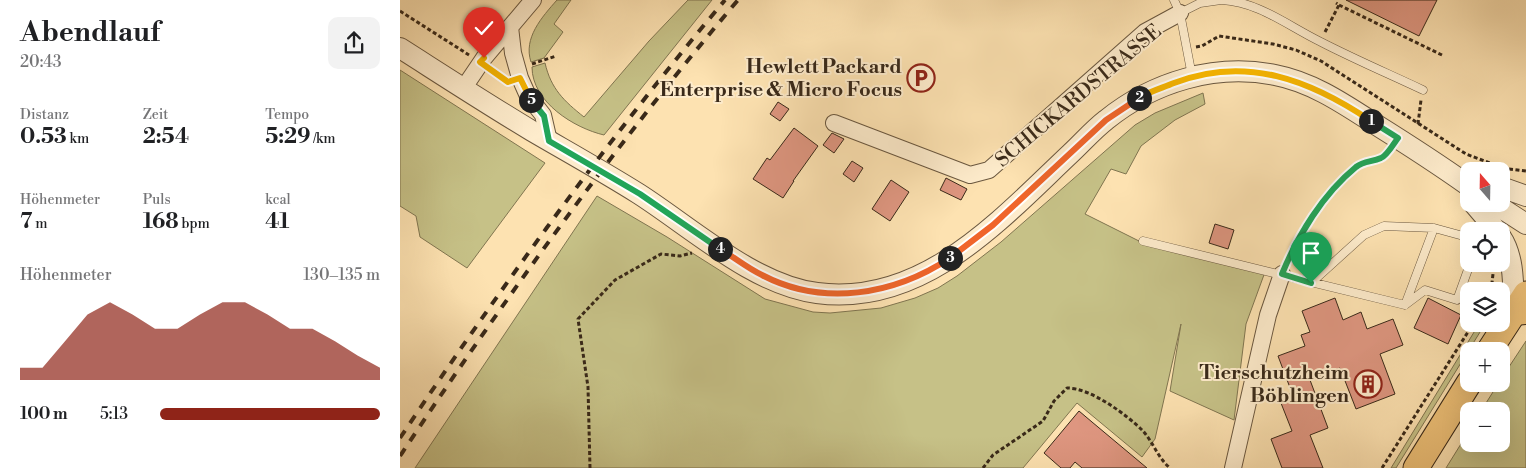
<!DOCTYPE html>
<html lang="de">
<meta charset="utf-8">
<style>
body{margin:0;font-family:"Libre Bodoni",serif;background:#f2f2f2;color:#202124;height:100vh;display:flex;flex-direction:column;font-size:19px;white-space:nowrap}
*{box-sizing:border-box;margin:0}
p{font-size:16px;color:#757577}
.icon{flex:none;width:28px;height:28px;fill:none;stroke:currentColor;stroke-width:2;stroke-linecap:round;stroke-linejoin:round}
.map{position:relative;flex:1;overflow:hidden}
.drawer{display:flex;flex-direction:column;background:#fff;width:400px}
.drawer>*{flex:none}
.needle{width:32px;rotate:340deg}
.tools{position:absolute;left:1060px;top:162px;display:grid;gap:10px}
.tools a{display:grid;place-items:center;width:50px;height:50px;border-radius:10px;background:#fff;box-shadow:0 5px 20px #0002;font-size:25px}
.pin{position:absolute;display:grid;place-items:center;width:42px;height:42px;color:#fff;margin:-51px -21px;border-radius:50% 50% 50% 0;rotate:-45deg;box-shadow:0 0 5px #0007}
.pin .icon{rotate:45deg}
.km{position:absolute;width:25px;height:25px;margin:-12px;border-radius:50%;background:#222;color:#fff;font-size:14px;line-height:25px;text-align:center}
.round{display:grid;place-items:center;flex:none;width:52px;height:52px;border-radius:10px;background:#f2f2f2}
.head{display:flex;align-items:center;justify-content:space-between;height:85px;padding:0 20px}
h1{font-size:28px;font-weight:800;line-height:38px}
.figures{display:grid;grid-template-columns:repeat(3,1fr);gap:8px;height:85px;padding:5px 20px}
.figures div{display:grid;align-content:center}
.figures b{font-size:21px;font-weight:800}
.figures small{font-size:14px;font-weight:400}
.figures p{font-size:14px}
.chart{height:140px;padding:10px 20px}
.chart p{display:flex;justify-content:space-between}
.chart svg{width:100%;height:90px;margin-top:5px;fill:#8f2418;opacity:.7}
ul{padding:0 20px;list-style:none;font-size:16px}
li{display:grid;grid-template-columns:80px 60px 1fr;align-items:center;height:38px}
li i{height:12px;border-radius:6px;background:#8f2418}
main{display:flex;flex:1;min-height:0}
.map>svg:first-child{display:block}
.green{fill:#c6c187;stroke:#807550}
.building{fill:#de9680;stroke:#392919}
.lines{fill:none;stroke-linecap:round;stroke-linejoin:round}
.service-casing{stroke:#6a573f;stroke-width:9}
.minor-casing{stroke:#6a573f;stroke-width:18}
.tertiary-casing{stroke:#6a573f;stroke-width:22}
.primary-casing{stroke:#392919;stroke-width:27}
.trunk-casing{stroke:#392919;stroke-width:28}
.path{stroke:#392919;stroke-width:3;stroke-dasharray:4 2.5;stroke-linecap:butt}
.service{stroke:#feeccc;stroke-width:8}
.minor{stroke:#feeccc;stroke-width:16}
.tertiary{stroke:#feeccc;stroke-width:20}
.primary{stroke:#eec178;stroke-width:25}
.trunk{stroke:#eec178;stroke-width:26}
.rail{stroke:#392919;stroke-width:4;stroke-dasharray:9 9;stroke-linecap:butt}
.split-1-casing{stroke:#fff;stroke-width:10}
.split-2-casing{stroke:#fff;stroke-width:10}
.split-3-casing{stroke:#fff;stroke-width:10}
.split-4-casing{stroke:#fff;stroke-width:10}
.split-5-casing{stroke:#fff;stroke-width:10}
.split-6-casing{stroke:#fff;stroke-width:10}
.split-1{stroke:#22a559;stroke-width:6}
.split-2{stroke:#f5b400;stroke-width:6}
.split-3{stroke:#f0652b;stroke-width:6}
.split-4{stroke:#f0652b;stroke-width:6}
.split-5{stroke:#22a559;stroke-width:6}
.split-6{stroke:#f5b400;stroke-width:6}
.labels{text-anchor:middle;stroke-width:4;stroke-linejoin:round;paint-order:stroke}
.poi-label{font-size:20px;font-weight:bold;fill:#392919;stroke:#feeccc;text-anchor:end}
.street-label{font-size:20px;fill:#392919;stroke:#feeccc}
</style>
<main>
<section class="drawer">
<div class="head"><div><h1>Abendlauf</h1><p>20:43</p></div><a class="round"><svg class="icon" aria-label="share" viewBox="0 0 24 24"><path d="M12 15V3M7 8l5-5 5 5M5 13v7h14v-7"/></svg></a></div>
<div class="figures">
<div><p>Distanz</p><b>0.53<small> km</small></b></div>
<div><p>Zeit</p><b>2:54</b></div>
<div><p>Tempo</p><b>5:29<small> /km</small></b></div>
</div>
<div class="figures">
<div><p>Höhenmeter</p><b>7<small> m</small></b></div>
<div><p>Puls</p><b>168<small> bpm</small></b></div>
<div><p>kcal</p><b>41</b></div>
</div>
<div class="chart"><p><span>Höhenmeter</span>130–135 m</p>
<svg viewBox="0 0 160 44" preserveAspectRatio="none"><path d="M0 44V38L10 38L20 25L30 12L40 6L50 12L60 19L70 19L80 12L90 6L100 6L110 12L120 19L130 19L140 25L150 32L160 38V44z"/></svg>
</div>
<ul>
<li><b>100 m</b>5:13<i style="width:100%"></i></li>
</ul>
</section>
<div class="map">
<svg width="1126" height="468" viewBox="0 0 1126 468">
<rect width="100%" height="100%" fill="#fde2b1"/>
<filter id="stains"><feTurbulence type="fractalNoise" baseFrequency=".004" numOctaves="4"/><feColorMatrix values="0 0 0 0 .2 0 0 0 0 .09 0 0 0 0 .02 0 0 0 .5 -.17"/></filter>
<radialGradient id="worn" r=".72"><stop offset=".6" stop-color="#630" stop-opacity="0"/><stop offset="1" stop-color="#630" stop-opacity=".3"/></radialGradient>
<path class="green" d="M157,0h14l-17,24 9,8 -19,26 -13,4c-8,-24 11,-45 26,-62z
M288,0h24l-108,135c-30,-7 -72,-33 -72,-68l13,-4c6,26 19,38 39,54l65,-76z
M0,70l145,93 -78,105 -47,-31 -4,-21 -16,-10z
M803,93l2,11 -30,16 -34,26 -15,28 -15,-5 -26,45 62,31 118,27 -19,52 -12,96 -64,-29 11,-67 -26,115 -13,18 -65,-54 -54,65h-608l182,-272 70,41 98,62 48,13 17,1 51,-5 34,-10 23,-10 19,-12 44,-34 134,-117 20,-12z
M1079,324h6l-89,144h-5z
M1126,341v127h-80l23,-37v13h32v-33h-20l17,-27h3v-5z"/>
<path class="building" d="M946,0h91l-18,36z
M378,102l11,7 -9,12 -10,-7z
M394,128l24,18 -25,35h1l-11,17 -30,-19 14,-21 3,2z
M432,133l12,6 -10,14 -11,-8z
M452,161l11,7 -9,14 -11,-8z
M546,178l21,11 -6,11 -21,-10z
M491,180l18,12 -19,29 -18,-12z
M815,224l19,6 -6,19 -19,-6z
M935,298l8,22 18,-8 6,17 26,-10 10,26 -23,9 15,40 -39,15 -16,-41 -30,12 18,48 -18,7 13,33h-41l-11,-29 21,-8 -13,-33 13,-5 -14,-37 27,-10 -4,-11 9,-3 -8,-21z
M1028,298l33,17 -13,29 -34,-16z
M679,411l13,11 55,46h-65l-7,-6 -5,6h-9l-17,-15z"/>
<g class="lines">
<g class="service-casing">
<path id="service" d="M774,0l6,13 12,63
M822,0c37,2 66,26 99,42 33,17 68,32 102,48
M780,13l20,-10 21,-3
M743,241l262,64 20,-15 32,10 13,-36
M911,283l53,-48 20,-9 50,2 33,9 2,6
M1005,305l29,-77"/>
</g>
<g class="minor-casing">
<path id="minor" d="M110,27l3,26 7,25 8,18 15,19 6,26
M63,89l21,-31 49,-58
M434,123l136,52 19,-5 156,-138 35,-19
M833,468l35,-153 14,-41"/>
</g>
<g class="tertiary-casing">
<path id="tertiary" d="M0,48c44,28 87,56 132,83 36,21 72,41 107,63 53,34 115,91 178,99 106,14 183,-73 253,-139 12,-11 23,-24 36,-34 47,-38 109,-57 169,-45 37,7 69,29 100,49 32,20 63,40 94,62
M1101,187l25,9
M1074,204l23,27
M1095,204l31,20
M1101,237c14,21 12,51 13,75"/>
</g>
<g class="primary-casing">
<path id="primary" d="M1089,351l37,-57
M1016,468l53,-85"/>
</g>
<g class="trunk-casing">
<path id="trunk" d="M1114,312l12,-1"/>
</g>
<path class="path" d="M939,5l105,51
M0,11l69,44
M925,32l14,-27 -3,-2
M796,47l6,-1 17,-10 54,8 23,6 25,11 145,93 37,14
M132,64l24,-8
M93,71l11,8
M1018,124l3,-24
M1109,169l17,2
M888,260c11,-26 50,-86 75,-98 6,-3 13,-3 19,-4l5,-6
M1091,291l2,-17
M190,468l-2,-81 -10,-68 37,-39 46,-26 19,2 12,-3
M583,468l10,-13 50,-34 11,-20 13,-13c24,0 60,27 76,43 10,11 15,27 27,37
M982,468l91,-144"/>
<use href="#service" class="service"/>
<use href="#minor" class="minor"/>
<use href="#tertiary" class="tertiary"/>
<use href="#primary" class="primary"/>
<use href="#trunk" class="trunk"/>
<path class="rail" d="M0,438c101,-151 208,-299 325,-438
M0,456c105,-158 216,-312 338,-456"/>
</g>
<g class="lines">
<g class="split-1-casing">
<path id="split-1" d="M911,283l-29,-9c16,-39 41,-80 74,-107 8,-6 16,-5 25,-9 6,-2 13,-15 17,-20l-27,-17"/>
</g>
<g class="split-2-casing">
<path id="split-2" d="M739,98c11,-7 23,-10 35,-15 72,-28 136,-3 197,38"/>
</g>
<g class="split-3-casing">
<path id="split-3" d="M550,258l43,-33 113,-105 33,-22"/>
</g>
<g class="split-4-casing">
<path id="split-4" d="M320,249c14,8 27,19 42,26 61,32 132,20 188,-17"/>
</g>
<g class="split-5-casing">
<path id="split-5" d="M131,100l13,16 5,25 91,53 80,55"/>
</g>
<g class="split-6-casing">
<path id="split-6" d="M84,58l-4,4 28,20 12,-4 11,22"/>
</g>
<use href="#split-1" class="split-1"/>
<use href="#split-2" class="split-2"/>
<use href="#split-3" class="split-3"/>
<use href="#split-4" class="split-4"/>
<use href="#split-5" class="split-5"/>
<use href="#split-6" class="split-6"/>
</g>
<defs>
<g id="parking-ring" transform="scale(1.4375)"><circle r="9.5" fill="#feeccc" stroke="#8f2418" stroke-width="1.5"/><path d="M-3.5-5.5H1a3.5 3.5 0 0 1 0 7H-1V5.5H-3.5ZM-1-3.4V-.6H.8a1.4 1.4 0 0 0 0-2.8Z" fill="#8f2418"/></g>
<g id="building-ring" transform="scale(1.4375)"><circle r="9.5" fill="#feeccc" stroke="#8f2418" stroke-width="1.5"/><path d="M-4-6H4V6H1V3H-1V6H-4ZM-2.5-4.3h1.7v1.8h-1.7ZM.8-4.3h1.7v1.8H.8ZM-2.5-1h1.7V.8h-1.7ZM.8-1h1.7V.8H.8Z" fill="#8f2418"/></g>
</defs>
<g fill-rule="evenodd">
<use href="#parking-ring" x="521" y="78"/>
<use href="#building-ring" x="968" y="384"/>
</g>
<g class="labels">
<g class="poi-label">
<text x="502" y="73">Hewlett Packard<tspan x="502" dy="23">Enterprise &amp; Micro Focus</tspan></text>
<text x="949" y="379">Tierschutzheim<tspan x="949" dy="23">Böblingen</tspan></text>
</g>
<g class="street-label">
<text transform="translate(678 95) rotate(-40)" y="7">SCHICKARDSTRASSE</text>
</g>
</g>
<rect width="100%" height="100%" filter="url(#stains)"/>
<rect width="100%" height="100%" fill="url(#worn)"/>
</svg>
<div class="tools">
<a><svg class="needle" viewBox="-14 -14 28 28"><path d="M0-13l5 13h-10z" fill="#e53935"/><path d="M0 13l5-13h-10z" fill="#757577"/></svg></a>
<a><svg class="icon" aria-label="locate" viewBox="0 0 24 24"><circle cx="12" cy="12" r="6"/><path d="M12 2v4M12 18v4M2 12h4M18 12h4"/></svg></a>
<a><svg class="icon" aria-label="layers" viewBox="0 0 24 24"><path d="M12 4l9 5-9 5-9-5zM3 14l9 5 9-5"/></svg></a>
<a>+</a>
<a>−</a>
</div>
<div class="pin" style="left:911px;top:283px;background:#1e9e55"><svg class="icon" aria-label="arrive" viewBox="0 0 24 24"><path d="M6 21V4h12l-3 4 3 4H6"/></svg></div>
<div class="pin" style="left:84px;top:58px;background:#d93025"><svg class="icon" aria-label="check" viewBox="0 0 24 24"><path d="M5 12l5 5 9-10"/></svg></div>
<b class="km" style="left:971px;top:121px">1</b>
<b class="km" style="left:739px;top:98px">2</b>
<b class="km" style="left:550px;top:258px">3</b>
<b class="km" style="left:320px;top:249px">4</b>
<b class="km" style="left:131px;top:100px">5</b>
</div>
</main>
